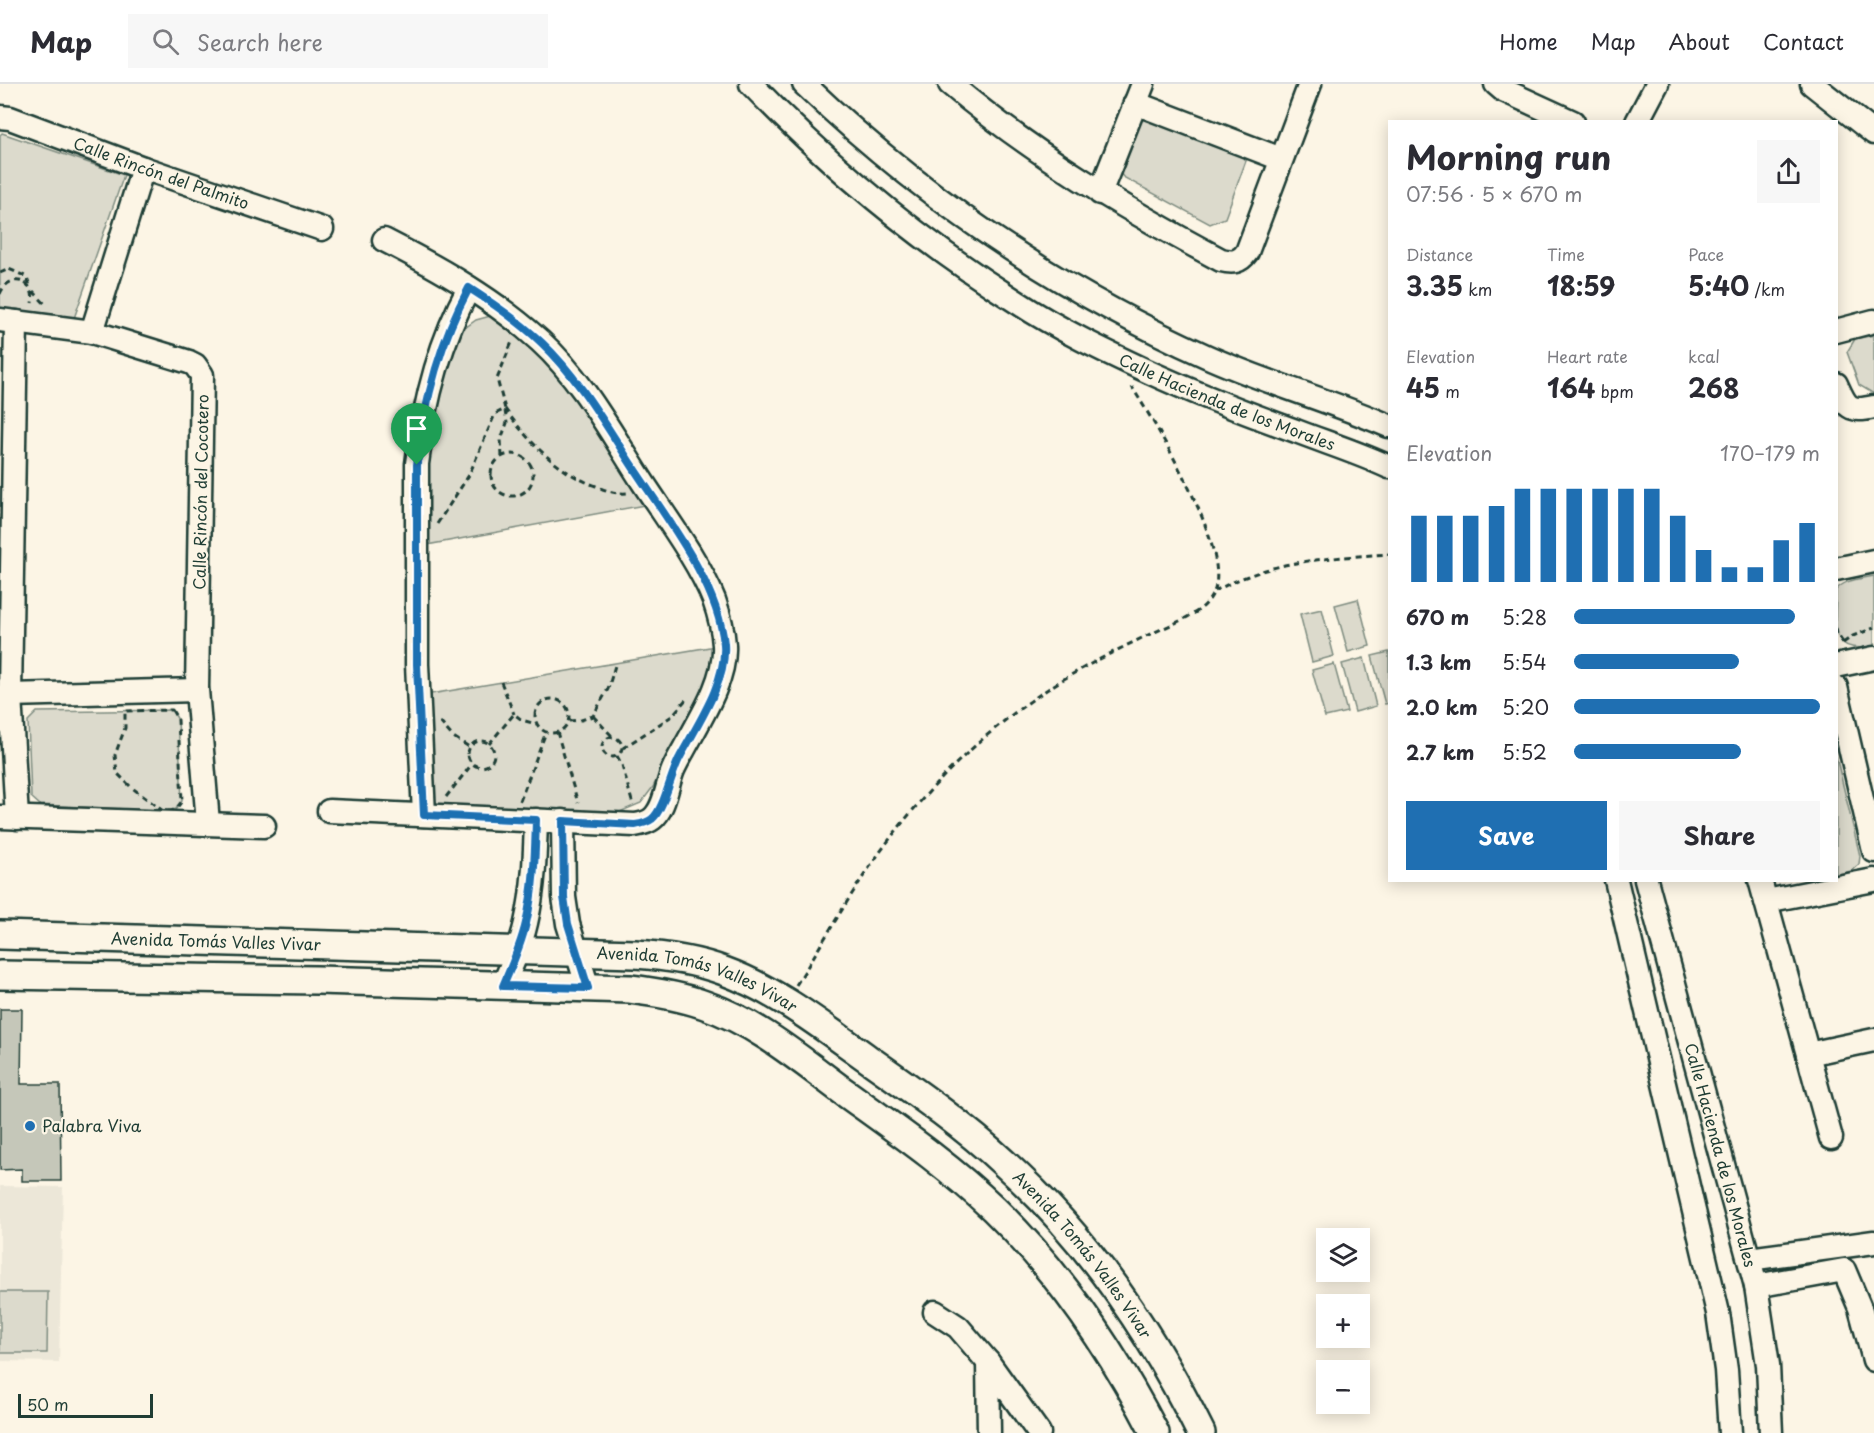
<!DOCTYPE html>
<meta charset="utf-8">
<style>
body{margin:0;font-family:"Playpen Sans",sans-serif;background:#f7f7f7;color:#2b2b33;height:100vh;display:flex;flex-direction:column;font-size:22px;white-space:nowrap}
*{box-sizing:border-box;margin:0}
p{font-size:20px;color:#7c7c81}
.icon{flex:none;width:33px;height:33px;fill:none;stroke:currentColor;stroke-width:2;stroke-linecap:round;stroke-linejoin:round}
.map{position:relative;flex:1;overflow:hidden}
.side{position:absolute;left:1388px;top:36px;width:450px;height:762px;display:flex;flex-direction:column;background:#fff;border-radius:0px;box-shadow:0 3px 15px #0003}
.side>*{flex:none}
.tools{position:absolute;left:1316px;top:1144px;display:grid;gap:12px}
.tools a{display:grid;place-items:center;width:54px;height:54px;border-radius:0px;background:#fff;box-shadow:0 3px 15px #0003;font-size:30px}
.scale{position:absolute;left:18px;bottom:15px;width:135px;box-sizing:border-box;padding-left:6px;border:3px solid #1f3d34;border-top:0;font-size:16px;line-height:21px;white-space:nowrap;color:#1f3d34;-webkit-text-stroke:4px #fcf5e5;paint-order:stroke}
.pin{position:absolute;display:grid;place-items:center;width:51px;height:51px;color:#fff;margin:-62px -26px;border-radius:50% 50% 50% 0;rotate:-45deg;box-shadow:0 0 6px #0007}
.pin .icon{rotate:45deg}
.round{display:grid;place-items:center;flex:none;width:63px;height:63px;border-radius:0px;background:#f7f7f7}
.headline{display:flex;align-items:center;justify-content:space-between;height:102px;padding:0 18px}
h1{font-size:33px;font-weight:700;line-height:45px}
.metrics{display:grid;grid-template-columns:repeat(3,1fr);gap:9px;height:102px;padding:6px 18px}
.metrics div{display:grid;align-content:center}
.metrics b{font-size:26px;font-weight:700}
.metrics small{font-size:16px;font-weight:400}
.metrics p{font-size:16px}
.chart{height:168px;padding:12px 18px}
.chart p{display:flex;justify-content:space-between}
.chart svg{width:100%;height:108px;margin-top:6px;stroke:#1f6fb2;stroke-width:6}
.primary-button{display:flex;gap:12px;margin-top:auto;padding:12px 18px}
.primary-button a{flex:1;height:69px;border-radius:0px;background:#1f6fb2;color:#fff;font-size:24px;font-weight:700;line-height:69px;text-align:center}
.primary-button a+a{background:#f7f7f7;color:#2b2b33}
ul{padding:0 18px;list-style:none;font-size:20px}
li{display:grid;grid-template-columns:96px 72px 1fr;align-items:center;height:45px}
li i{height:15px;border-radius:8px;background:#1f6fb2}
header{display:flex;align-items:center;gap:36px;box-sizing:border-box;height:84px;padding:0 30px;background:#fff;border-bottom:2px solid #e1e1e2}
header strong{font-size:28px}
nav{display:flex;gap:33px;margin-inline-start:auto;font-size:21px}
.search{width:420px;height:54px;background:#f7f7f7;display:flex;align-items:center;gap:15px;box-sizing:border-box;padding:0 21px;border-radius:0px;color:#7c7c81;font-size:22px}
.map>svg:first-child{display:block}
.built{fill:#ece7d8}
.green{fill:#dcdacc;stroke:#7e8c80;stroke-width:1.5}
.building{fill:#c5c7b9;stroke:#1f3d34;stroke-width:1.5}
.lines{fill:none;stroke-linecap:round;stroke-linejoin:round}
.minor-casing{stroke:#1f3d34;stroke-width:27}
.major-casing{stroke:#1f3d34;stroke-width:32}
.path{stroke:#1f3d34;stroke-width:3;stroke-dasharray:6 4.5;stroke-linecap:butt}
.minor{stroke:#fcf5e5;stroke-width:22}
.major{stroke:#fcf5e5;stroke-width:27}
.route-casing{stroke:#fff;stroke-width:12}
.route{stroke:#1f6fb2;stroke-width:8}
.poi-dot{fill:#1f6fb2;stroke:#fcf5e5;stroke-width:2}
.labels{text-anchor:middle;stroke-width:4.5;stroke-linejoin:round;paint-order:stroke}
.street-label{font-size:16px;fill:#1f3d34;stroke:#fcf5e5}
.poi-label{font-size:16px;fill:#1f3d34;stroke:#fcf5e5;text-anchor:start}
</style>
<header>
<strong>Map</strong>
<div class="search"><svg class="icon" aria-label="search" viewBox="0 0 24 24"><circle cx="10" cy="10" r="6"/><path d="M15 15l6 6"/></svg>Search here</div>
<nav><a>Home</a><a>Map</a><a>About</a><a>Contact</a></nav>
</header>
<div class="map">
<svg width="1874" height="1349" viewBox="0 0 1874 1349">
<rect width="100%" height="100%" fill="#fcf5e5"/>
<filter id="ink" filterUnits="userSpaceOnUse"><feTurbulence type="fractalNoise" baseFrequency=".0167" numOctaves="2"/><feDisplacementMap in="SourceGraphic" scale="12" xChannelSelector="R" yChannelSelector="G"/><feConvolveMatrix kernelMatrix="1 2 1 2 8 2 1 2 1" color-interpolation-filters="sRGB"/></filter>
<g filter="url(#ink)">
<path class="built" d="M0,1102l63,1 -4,175 -59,-1z"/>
<path class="green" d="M1146,27l93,35 8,12 -22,60 -15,6 -87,-47 -8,-11 18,-49z
M2,49l122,42 -52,149 -72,-2v-187z
M494,231l53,40 103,149 -229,42 -5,-65 18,-73 24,-75 18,-13z
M1874,251v59l-15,-9 -12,-33 8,-13z
M1874,492v70c-47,10 -38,-23 -38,-56 9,-11 25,-11 38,-14z
M1358,515l12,47 -22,6 -13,-47z
M1322,525l12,47 -22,6 -12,-48z
M716,562l-6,30 -29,53 -28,58 -12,16 -26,11 -177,-6 -9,-17 -4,-96z
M1389,568v51l-4,1 -13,-48z
M1364,574l12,48 -21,6 -13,-48z
M1334,580l13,48 -22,5 -13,-47z
M172,626l6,10 4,81 -6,8 -5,2 -131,-6 -9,-8 -3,-76 9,-9z
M1836,672l24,100 -1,8 -8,7 -15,4z
M0,1208h48l-1,61h-47z"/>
<path class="building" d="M0,925h22l-1,75h39l1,97h-39v-12l-22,1z"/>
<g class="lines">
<g class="minor-casing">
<g id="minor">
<path id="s1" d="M751,0c79,82 169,157 266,218 41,27 87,49 132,70 48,22 97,41 147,59 31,12 63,22 93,36"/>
<path d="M804,0c118,113 253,205 402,272 60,27 123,44 183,70"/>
<path d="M950,0c83,70 175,125 271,176 12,3 19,2 26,-8l63,-168"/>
<path d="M1496,0l7,6 70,32"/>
<path d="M1812,0l62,49"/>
<path d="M1135,19l146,56"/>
<path id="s2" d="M0,33l10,1 133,50 179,61"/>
<path d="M1637,38l20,-38"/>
<path d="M1100,109l43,-109"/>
<path d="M0,236l92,12 97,30 6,3 7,10 -5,315 11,133"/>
<path d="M16,238l-6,373 7,123"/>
<path d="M1836,247l38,-10"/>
<path d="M92,248l51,-164"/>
<path d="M1836,300c10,22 12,29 38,23"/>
<path d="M1836,485l38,-8"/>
<path d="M1836,582l38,-8"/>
<path d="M1836,603l38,164"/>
<path d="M10,611l187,-5"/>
<path d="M329,727l306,14c6,-1 12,-2 17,-6 13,-10 15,-35 21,-49 3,-7 7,-14 11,-21 16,-30 42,-69 40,-104 -1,-15 -5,-31 -10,-45 -15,-38 -47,-81 -70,-116 -32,-49 -61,-104 -104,-143 -46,-42 -101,-73 -156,-101"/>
<path d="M424,731l-7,-151v-200c7,-61 22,-121 52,-176"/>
<path d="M0,733l264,9"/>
<path d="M563,737l1,76 4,27 20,64"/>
<path d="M1616,796l102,433 8,57 4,63"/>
<path id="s3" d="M1646,796l110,406 12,79 3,68"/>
<path d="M1760,796l71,258"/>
<path d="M1766,817l108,-21"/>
<path d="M503,901c9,-20 18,-40 23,-62 8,-34 9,-68 10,-103"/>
<path d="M1808,970l66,-14"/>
<path d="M1749,1175l125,-17"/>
<path d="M1756,1202l88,-16 16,38 14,52"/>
<path d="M935,1228l23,15 30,35 51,71"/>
<path d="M988,1278l1,71"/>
</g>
</g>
<g class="major-casing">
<g id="major">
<path id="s4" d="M0,851l635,19c30,2 60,6 89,17 52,19 98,55 143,87 47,33 95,66 137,105 83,75 148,170 197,270"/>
<path d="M0,891l317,5 313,9c25,3 50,7 75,16 53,18 97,56 142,89 50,36 102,72 147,115 66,64 119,143 161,224"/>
</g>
</g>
<path class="path" d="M0,189l9,-4 18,8 3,9
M33,207l14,15
M0,210c8,-22 37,-15 32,9
M505,325c24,33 52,63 91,77 11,5 20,8 32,7
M491 391a21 21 0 1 1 42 0a21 21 0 1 1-42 0Z
M502,373l-1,-18 6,-16 -2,-12
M437,440l32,-49 26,-61 10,-5 -8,-30 15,-37
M1214,507c11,-5 22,-11 34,-15 43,-17 95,-19 141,-22
M1836,544l1,6 7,10
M1843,559l10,-7 21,-8
M501,598l13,32
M535 632a17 17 0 1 1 34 0a17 17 0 1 1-34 0Z
M172,626l6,10 4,81 -6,8 -5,2h-8l-32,-24 -14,-14 -2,-18 10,-27v-17z
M593,632l19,20
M569,637l12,-1 12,-4 15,-27 8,-27
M440,638l12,14 17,11
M557,648l21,71
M602 663a10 10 0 1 1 20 0a10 10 0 1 1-20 0Z
M468 670a13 13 0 1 1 26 0a13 13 0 1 1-26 0Z
M489,660l25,-30 8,6 14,4
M623,664l49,-32 16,-19
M617,672l5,9 11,40
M446,713l26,-33
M520,717l26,-69
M796,901c26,-41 50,-84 77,-123 49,-70 110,-131 181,-177 29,-18 61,-34 92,-49 17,-8 37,-15 53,-26 7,-5 13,-13 16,-21 14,-45 -58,-162 -83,-202"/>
<use href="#minor" class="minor"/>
<use href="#major" class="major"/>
</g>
</g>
<g class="lines" filter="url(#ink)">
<g class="route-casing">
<path id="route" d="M469,204c25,16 51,34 73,55 37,35 63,81 91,124 33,51 85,116 91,177 3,38 -27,81 -44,113 -9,16 -16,53 -28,62 -5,4 -11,5 -17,6l-72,-4 1,76 4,27 20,64 -85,-2c9,-21 18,-41 23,-63 8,-34 9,-68 10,-103l-112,-5 -7,-151v-199c7,-62 22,-122 52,-177z"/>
</g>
<use href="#route" class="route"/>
</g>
<circle class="poi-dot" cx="30" cy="1042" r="6"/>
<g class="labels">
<g class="street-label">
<text dy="6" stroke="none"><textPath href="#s2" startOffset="171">Calle Rincón del Palmito</textPath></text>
<text dy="6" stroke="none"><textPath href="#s1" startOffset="578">Calle Hacienda de los Morales</textPath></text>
<text transform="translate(201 408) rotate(-89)" y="6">Calle Rincón del Cocotero</text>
<text dy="6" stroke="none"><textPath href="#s4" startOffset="216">Avenida Tomás Valles Vivar</textPath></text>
<text dy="6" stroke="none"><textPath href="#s4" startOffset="702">Avenida Tomás Valles Vivar</textPath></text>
<text dy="6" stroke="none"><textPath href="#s3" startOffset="285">Calle Hacienda de los Morales</textPath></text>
<text dy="6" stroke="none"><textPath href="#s4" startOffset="1188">Avenida Tomás Valles Vivar</textPath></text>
</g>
<g class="poi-label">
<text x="42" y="1048">Palabra Viva</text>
</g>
</g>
</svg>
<div class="tools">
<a><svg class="icon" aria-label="layers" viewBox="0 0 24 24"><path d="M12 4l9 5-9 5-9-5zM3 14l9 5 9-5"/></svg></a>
<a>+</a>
<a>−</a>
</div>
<div class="scale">50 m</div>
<div class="pin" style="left:417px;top:381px;background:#1e9e55"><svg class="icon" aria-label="arrive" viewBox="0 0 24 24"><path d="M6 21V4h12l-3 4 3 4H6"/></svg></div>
<section class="side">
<div class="headline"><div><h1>Morning run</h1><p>07:56 · 5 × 670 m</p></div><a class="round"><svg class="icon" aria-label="share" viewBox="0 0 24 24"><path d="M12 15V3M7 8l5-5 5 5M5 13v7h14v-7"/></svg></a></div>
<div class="metrics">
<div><p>Distance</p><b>3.35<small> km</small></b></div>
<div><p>Time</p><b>18:59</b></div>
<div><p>Pace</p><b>5:40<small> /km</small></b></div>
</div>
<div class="metrics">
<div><p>Elevation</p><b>45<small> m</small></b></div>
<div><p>Heart rate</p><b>164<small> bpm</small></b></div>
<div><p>kcal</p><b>268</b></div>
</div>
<div class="chart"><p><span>Elevation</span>170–179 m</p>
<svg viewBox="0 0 160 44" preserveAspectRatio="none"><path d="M5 44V17M15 44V17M25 44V17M35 44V13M45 44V6M55 44V6M65 44V6M75 44V6M85 44V6M95 44V6M105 44V17M115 44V31M125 44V38M135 44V38M145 44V27M155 44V20"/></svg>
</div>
<ul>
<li><b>670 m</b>5:28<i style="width:90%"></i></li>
<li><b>1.3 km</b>5:54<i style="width:67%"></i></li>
<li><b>2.0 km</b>5:20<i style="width:100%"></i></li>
<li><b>2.7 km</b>5:52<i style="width:68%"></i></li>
</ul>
<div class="primary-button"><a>Save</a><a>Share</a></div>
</section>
</div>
